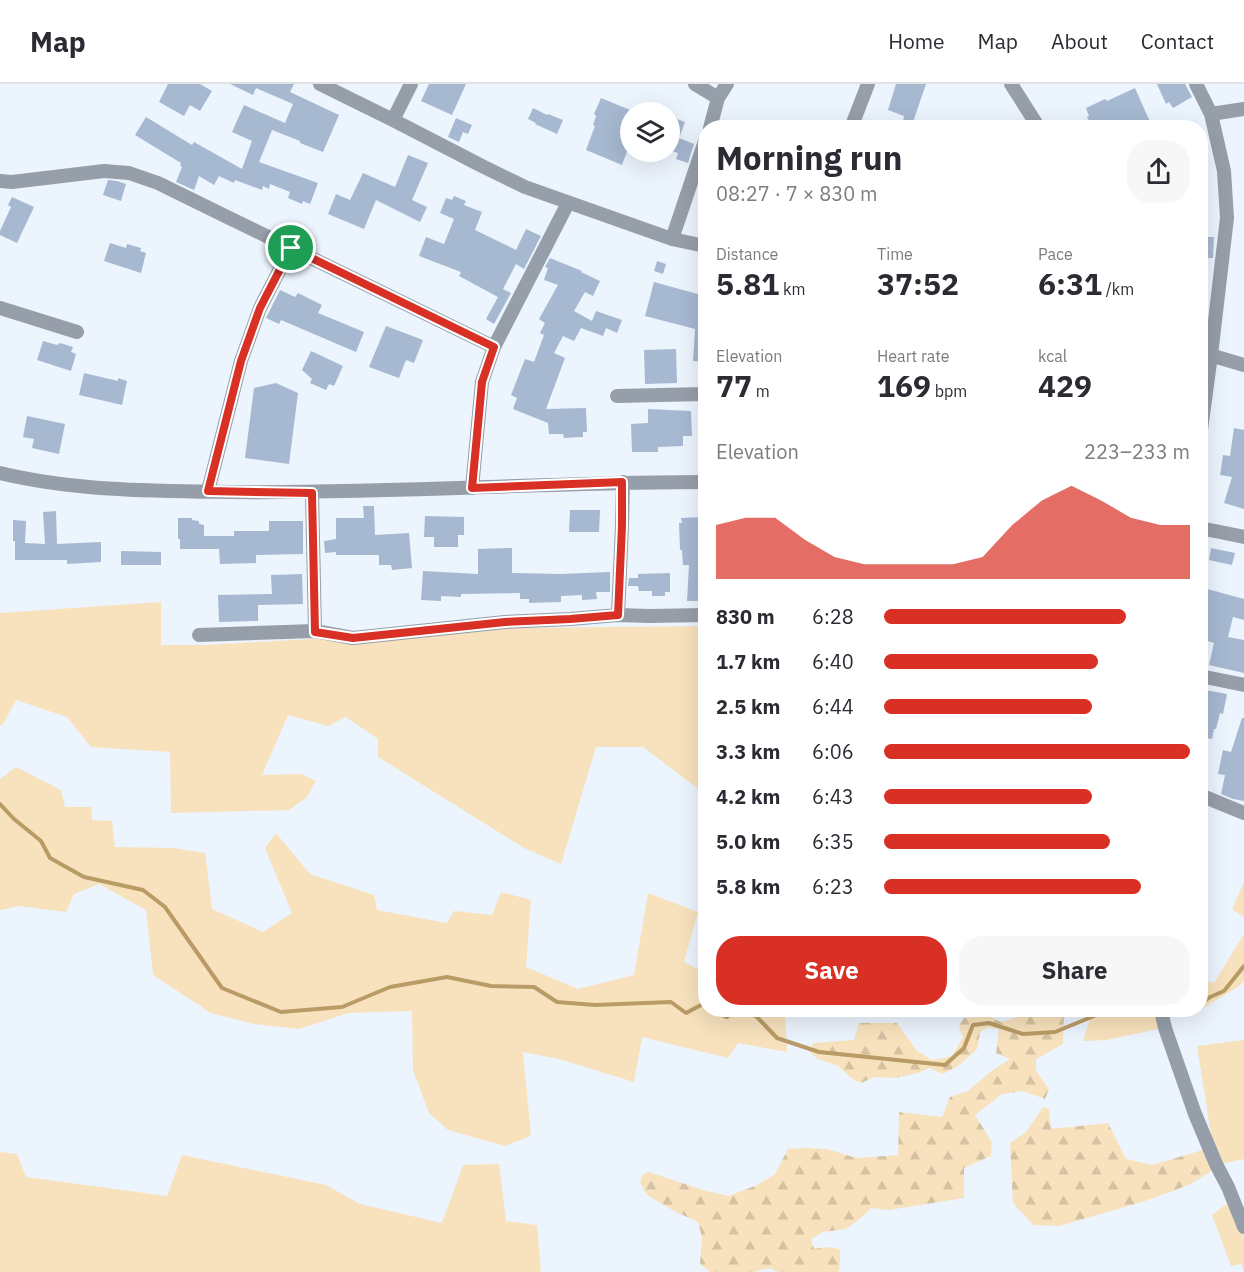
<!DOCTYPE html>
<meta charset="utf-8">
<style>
body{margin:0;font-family:"IBM Plex Sans",sans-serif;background:#f7f7f7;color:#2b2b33;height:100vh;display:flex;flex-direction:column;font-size:22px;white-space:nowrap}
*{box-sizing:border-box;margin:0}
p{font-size:20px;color:#7c7c81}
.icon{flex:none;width:33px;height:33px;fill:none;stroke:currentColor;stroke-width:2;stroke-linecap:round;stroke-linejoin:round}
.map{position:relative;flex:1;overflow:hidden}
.drawer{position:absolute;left:698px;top:36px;width:510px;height:897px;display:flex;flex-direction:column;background:#fff;border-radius:24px;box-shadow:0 6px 24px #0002}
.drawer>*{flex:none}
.buttons{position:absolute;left:620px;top:18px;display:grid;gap:12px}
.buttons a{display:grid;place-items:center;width:60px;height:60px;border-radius:50%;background:#fff;box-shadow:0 6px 24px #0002;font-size:30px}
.pin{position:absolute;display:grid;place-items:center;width:51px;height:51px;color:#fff;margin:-26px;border:3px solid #fff;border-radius:50%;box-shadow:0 2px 6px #0007}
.round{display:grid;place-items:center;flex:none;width:63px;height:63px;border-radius:24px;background:#f7f7f7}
.headline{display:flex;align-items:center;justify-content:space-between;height:102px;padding:0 18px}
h1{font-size:33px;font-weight:700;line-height:45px}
.stats{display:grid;grid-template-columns:repeat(3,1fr);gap:9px;height:102px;padding:6px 18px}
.stats div{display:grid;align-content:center}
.stats b{font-size:30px;font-weight:700}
.stats small{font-size:16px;font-weight:400}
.stats p{font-size:16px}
.chart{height:168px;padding:12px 18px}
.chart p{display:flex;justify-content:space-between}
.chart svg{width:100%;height:108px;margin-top:6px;fill:#d93025;opacity:.7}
.primary-button{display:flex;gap:12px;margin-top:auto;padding:12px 18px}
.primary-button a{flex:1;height:69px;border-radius:24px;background:#d93025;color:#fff;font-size:24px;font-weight:700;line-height:69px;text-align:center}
.primary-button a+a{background:#f7f7f7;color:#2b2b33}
ul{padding:0 18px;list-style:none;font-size:20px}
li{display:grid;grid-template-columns:96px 72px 1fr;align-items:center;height:45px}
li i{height:15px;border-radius:8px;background:#d93025}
header{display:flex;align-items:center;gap:36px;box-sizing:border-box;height:84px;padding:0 30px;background:#fff;border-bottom:2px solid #e1e1e2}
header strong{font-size:28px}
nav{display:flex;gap:33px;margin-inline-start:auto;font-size:21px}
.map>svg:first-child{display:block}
.grass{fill:#f8e2bd}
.forest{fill:url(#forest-firs)}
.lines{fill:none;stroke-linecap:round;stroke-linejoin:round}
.stream{stroke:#b99b66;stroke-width:4}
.building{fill:#a6b9d1}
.minor{stroke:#969ea9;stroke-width:14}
.route-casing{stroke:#fff;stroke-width:12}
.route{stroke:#d93025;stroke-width:8}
</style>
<header>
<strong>Map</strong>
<nav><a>Home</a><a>Map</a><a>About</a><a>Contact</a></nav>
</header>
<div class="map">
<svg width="1244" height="1188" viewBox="0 0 1244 1188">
<defs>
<pattern id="forest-firs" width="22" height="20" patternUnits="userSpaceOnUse" patternTransform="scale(1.5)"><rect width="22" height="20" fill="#f8e2bd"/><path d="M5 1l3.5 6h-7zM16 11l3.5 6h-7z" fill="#d5c2a3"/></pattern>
</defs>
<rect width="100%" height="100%" fill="#ecf4fe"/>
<path class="grass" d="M161,518v43h45l294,-17 205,-2v168l-62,-47h-47l-35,117 -37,-16 -146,-91v-18l-32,-22 -18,9 -40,-11 -26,60 39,-1 15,7 -9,16 -18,13 -118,3 -1,-61 -79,-5 -24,-30 -51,-17 -14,26 -2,-1v-112z
M16,683l45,23 4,17h26l1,13 20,1 3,26 58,1 32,5 7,56 51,23 29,-19 -27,-65 11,-15 34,41 64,21 3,15 70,13 7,-12 38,4 9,-23 30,8 -5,67 52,22 56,-14 14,-82 50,19 -14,50 21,11v37h72l8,3 2,39 -49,-9 -10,15 -86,-21 -8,45 -75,-23 -36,-7 8,84 -26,10 -57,-16 -19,-17 -16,-43 -1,-59 -64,2 -49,16 -45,-5 -43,-11 -58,-38 -7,-65 -47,-26 -25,10 -8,18 -46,-6 -20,4v-131z
M1244,798v35l-12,-8z
M1244,850v47l-6,6 -45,27 -5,-4h12v-32l14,5z
M1093,926h68l-3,19 -52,11 -23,1z
M1244,956v119l-24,5 24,74v34l-3,-8 -10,2 -19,-51 16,-12 -15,-56 -16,-101z
M0,1068l17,2 9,23 141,19 15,-41 144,30 34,19 82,19 21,-58 36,-1 7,57 31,4 4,47h-541z"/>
<path class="forest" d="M1064,926l-1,34 -27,15v12l13,18 -4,10 -22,-8 -21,3 -27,21 17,27 -1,14 -27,12v30l-75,12 -18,-2 -9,9 -16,12 -23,3 -12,7 3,10 12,-2 14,2v16l-2,7h-61l-7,-4 -17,4h-43l-10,-8 2,-26 -4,-16 -22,-10 -29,-17 -7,-13 2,-7 7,-3 57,19 23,5 28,-11 18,-11 13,-25 14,-1 25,1 29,9 42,-3 1,-43 43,5 8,-20 18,-6 22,-19 20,-13 -14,-6 3,-24 -12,-2 -7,5 -3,17 -19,17 -15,8 -14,-6 -11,5 -23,5 -20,-1 -14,6 -10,-5 -13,-12 -20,-7 -8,-7 3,-9 41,-3 5,-17h38l20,28 15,9 20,-4 11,-19 -4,-11 5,-8 24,-2 13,6 24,-7z
M1043,1023l6,2 2,20 57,-6 18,36 26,6 61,-18 2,22 -26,16 -47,17 -83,24 -26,-1 -20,-22 -3,-60 17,-12z"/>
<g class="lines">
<path class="stream" d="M0,720l14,15 27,22 9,17 34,19 59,13 22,17 57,81 59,24 61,-5 48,-20 57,-10 44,9 43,1 23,15 38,3 76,-3 15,11 15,-8h4
M1200,920l10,-7 14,-6 20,-25
M716,926v3l11,4 6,-7h3
M743,926l14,7 20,21 42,14 126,13 19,-17 9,-23 16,-2 34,11 32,-2 39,-16 4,-6"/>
</g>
<path class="building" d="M168,0h32l12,7 -12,20 -10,-6 -6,11 -25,-14z
M230,0h64l-4,8 49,23 -16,37 -23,-9v-2l-28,-11 -13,32 59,21 -8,21 -7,-3 -1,3 -14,-6 2,-6 -20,-8 -1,5 -6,-3 -1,4 -27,-10 -1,3 -15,-7 -5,9 -15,-9 -5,14 -18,-8 6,-15 -2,-2 1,-2 -46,-28 11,-18 46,28 2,-3 48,27 10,-28 -20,-9 12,-27 41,18 8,-19 -37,-16 -3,7z
M429,0h37l-14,31 -31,-14z
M896,0h30l-15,44h-9l2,-12 -16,-6z
M1157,0h28l7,13 -19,11 -4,-6 -3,2z
M1135,4l16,36 -8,4h-51l-5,-11 2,-1 -3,-8 19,-9 2,2z
M601,14l29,12v21l-5,13 4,2 -7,19 -36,-15 9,-24 -2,-1 3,-9 -2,-2z
M533,24l14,7 1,-1 15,6 -6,14 -22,-10 1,-1 -8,-4z
M669,32l16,6 -6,16 15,6 -6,19 -12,-4 2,-6 -9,-3z
M456,34l16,7 -4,9 -5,-2 -4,10 -11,-5z
M408,71l20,8 -16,37 15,7 -7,15 -44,-22 -12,29 -36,-15 8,-20 14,6 13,-27 32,14z
M108,96l9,1 9,3 -5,17 -18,-6z
M454,112l12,5 -2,4 18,7 -7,18 41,20 10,-21 15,7 -17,33 -8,-5 -13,25 8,4 -17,31 -8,-5 12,-22 -39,-21 2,-4 -42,-16 7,-19 18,7 10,-25 -14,-6 6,-15 6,2z
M12,113l22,10 -17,36 -17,-8v-4l11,-24 -3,-2z
M1204,153h10l-1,21h-9z
M110,159l16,5 1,-4 14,4 -1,3 6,2 -5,20 -37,-12z
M550,174l32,13 -1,1 19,9 -7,15 -8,-4 -11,19 18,10 4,-10 26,9 -5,13 -11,-5 -3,8 -22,-8 -7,13 -11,-5 -9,17 11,5 -19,51 40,-1 1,24h-4v5l-19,1 -1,-4h-14l-1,-11 -35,-14 4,-11 -6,-3 14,-36 9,3 10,-27 -4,-2 5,-10 -6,-4 19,-34 -14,-5 4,-12 -3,-1z
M657,177l9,3 -3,10 -9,-3z
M654,198l51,14v66l-12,-1 2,-32 -50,-13z
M280,206l15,7 3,-4 24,12 -4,8 46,19 -8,20 -75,-32 -2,4 -13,-6z
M386,242l37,14 -9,23 -8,-3 -7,18 -30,-11z
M43,257l14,4 3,-2 13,4 -2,5 5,2 -5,17 -34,-11z
M676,265l1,34 -32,1 -1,-34z
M311,267l32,15 -9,20 -5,-2 -3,6 -16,-7 2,-4 -10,-9z
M84,289l34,8v-3l9,3 -5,24 -43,-10z
M276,299l22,10 -9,71 -44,-6 9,-70z
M648,325l43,2 1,25h-9v10l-25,1v5h-26l-1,-28 17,-1z
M27,332l38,8 -6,30 -27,-6 2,-9 -11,-2z
M1234,344l10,2v79l-20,-6 8,-26 -12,-2 3,-20 7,1z
M363,422h11l1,29 34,-2 3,35 -20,2 -1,-5h-12v-10h-43v-3l-11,1 -1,-12 12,-2v-21h28z
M570,426h30l-1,22h-30z
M56,427l1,33 44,-2v20l-34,2v-4h-52v-19h-2v-21l13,1 -1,22 20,1 -2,-32z
M425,432l39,1v18h-6v12h-24v-10h-10z
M705,433v84h-18l2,-36h-6l-1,-15h-2l-1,-27h3l-1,-5z
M178,434h14v2l7,1v3l5,1v11h30v-5h35v-10h34v33l-47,1v8l-36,1 -1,-15h-39v-10h-2z
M512,464v25l49,1 49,-2v20h-14l1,7 -15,1v-5l-21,1v6l-32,1v-4h-9v-6l-59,1v3l-20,-1v5l-20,-1 2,-29 55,3v-25z
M1211,464l24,5 -3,12 -23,-5z
M121,467l40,1v13h-40z
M670,489v19h-5v4h-13v-5h-13l-1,-5h-10l1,-8h9v-4z
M302,490l1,30 -45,1v16l-39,1 -1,-27 54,-1 -1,-19z
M1200,503l44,12v21l-11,-3 -5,20 16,3v33l-35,-8 5,-22 -14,-4z
M1200,605l27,5 -4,20 -3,-1 -4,16h-2l-2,10 -12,-2z
M1242,634h2v83l-11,-2 -12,-5 4,-19 -7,-1 5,-24 8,2z"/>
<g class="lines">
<path class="minor" d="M320,0l73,36 89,46 43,21 147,52 33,7
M695,0l23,14
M1011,0l28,44
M1196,0l15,30 13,57 3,47 -16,137 -11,82
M1211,30l33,-5
M393,36l18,-36
M710,44l8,-30 9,-14
M851,44l17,-44
M0,97l12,1 92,-11 25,2 29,10 59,29 277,135
M672,155l33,-98
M0,224l77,24
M1200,268l44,13
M617,312l88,-2
M0,389c75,18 154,18 231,19 158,2 316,-10 474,-10
M472,404l10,-106 12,-35 74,-144
M208,407l33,-130 19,-53 31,-60
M312,409l3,138
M1200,444l44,9
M618,531l4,-89 1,-44
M199,551l116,-4 38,7 152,-16 65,-3 48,-4 31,1 56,-1
M1200,592l44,9
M1200,711l44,18
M1161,926l4,18 30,86 21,50 12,23 16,40"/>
</g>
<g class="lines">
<g class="route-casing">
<path id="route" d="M291,164l203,99 -12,35 -10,106 150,-6v44l-4,89 -48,4 -65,3 -152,16 -38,-6 -3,-139 -104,-2 33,-130 19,-53z"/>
</g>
<use href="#route" class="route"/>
</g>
</svg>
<div class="buttons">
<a><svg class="icon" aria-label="layers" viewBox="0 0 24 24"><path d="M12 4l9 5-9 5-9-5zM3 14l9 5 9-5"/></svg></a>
</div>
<div class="pin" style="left:291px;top:164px;background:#1e9e55"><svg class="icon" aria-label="arrive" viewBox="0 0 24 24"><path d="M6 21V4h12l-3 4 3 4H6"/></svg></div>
<section class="drawer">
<div class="headline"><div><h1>Morning run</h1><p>08:27 · 7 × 830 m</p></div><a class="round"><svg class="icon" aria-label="share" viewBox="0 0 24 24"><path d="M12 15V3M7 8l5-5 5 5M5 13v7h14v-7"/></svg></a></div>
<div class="stats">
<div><p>Distance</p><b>5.81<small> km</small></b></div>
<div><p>Time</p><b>37:52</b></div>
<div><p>Pace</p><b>6:31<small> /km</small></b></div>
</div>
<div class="stats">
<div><p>Elevation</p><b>77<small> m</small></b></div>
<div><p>Heart rate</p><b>169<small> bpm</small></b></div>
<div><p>kcal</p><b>429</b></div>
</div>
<div class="chart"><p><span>Elevation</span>223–233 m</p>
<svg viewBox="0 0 160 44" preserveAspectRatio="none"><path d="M0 44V22L10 19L20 19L30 28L40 35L50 38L60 38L70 38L80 38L90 35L100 22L110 12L120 6L130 12L140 19L150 22L160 22V44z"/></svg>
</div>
<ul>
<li><b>830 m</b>6:28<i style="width:79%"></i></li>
<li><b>1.7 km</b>6:40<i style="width:70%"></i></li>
<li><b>2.5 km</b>6:44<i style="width:68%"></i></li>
<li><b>3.3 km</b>6:06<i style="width:100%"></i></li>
<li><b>4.2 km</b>6:43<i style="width:68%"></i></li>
<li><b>5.0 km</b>6:35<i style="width:74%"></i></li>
<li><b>5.8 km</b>6:23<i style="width:84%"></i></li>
</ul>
<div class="primary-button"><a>Save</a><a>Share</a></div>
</section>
</div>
